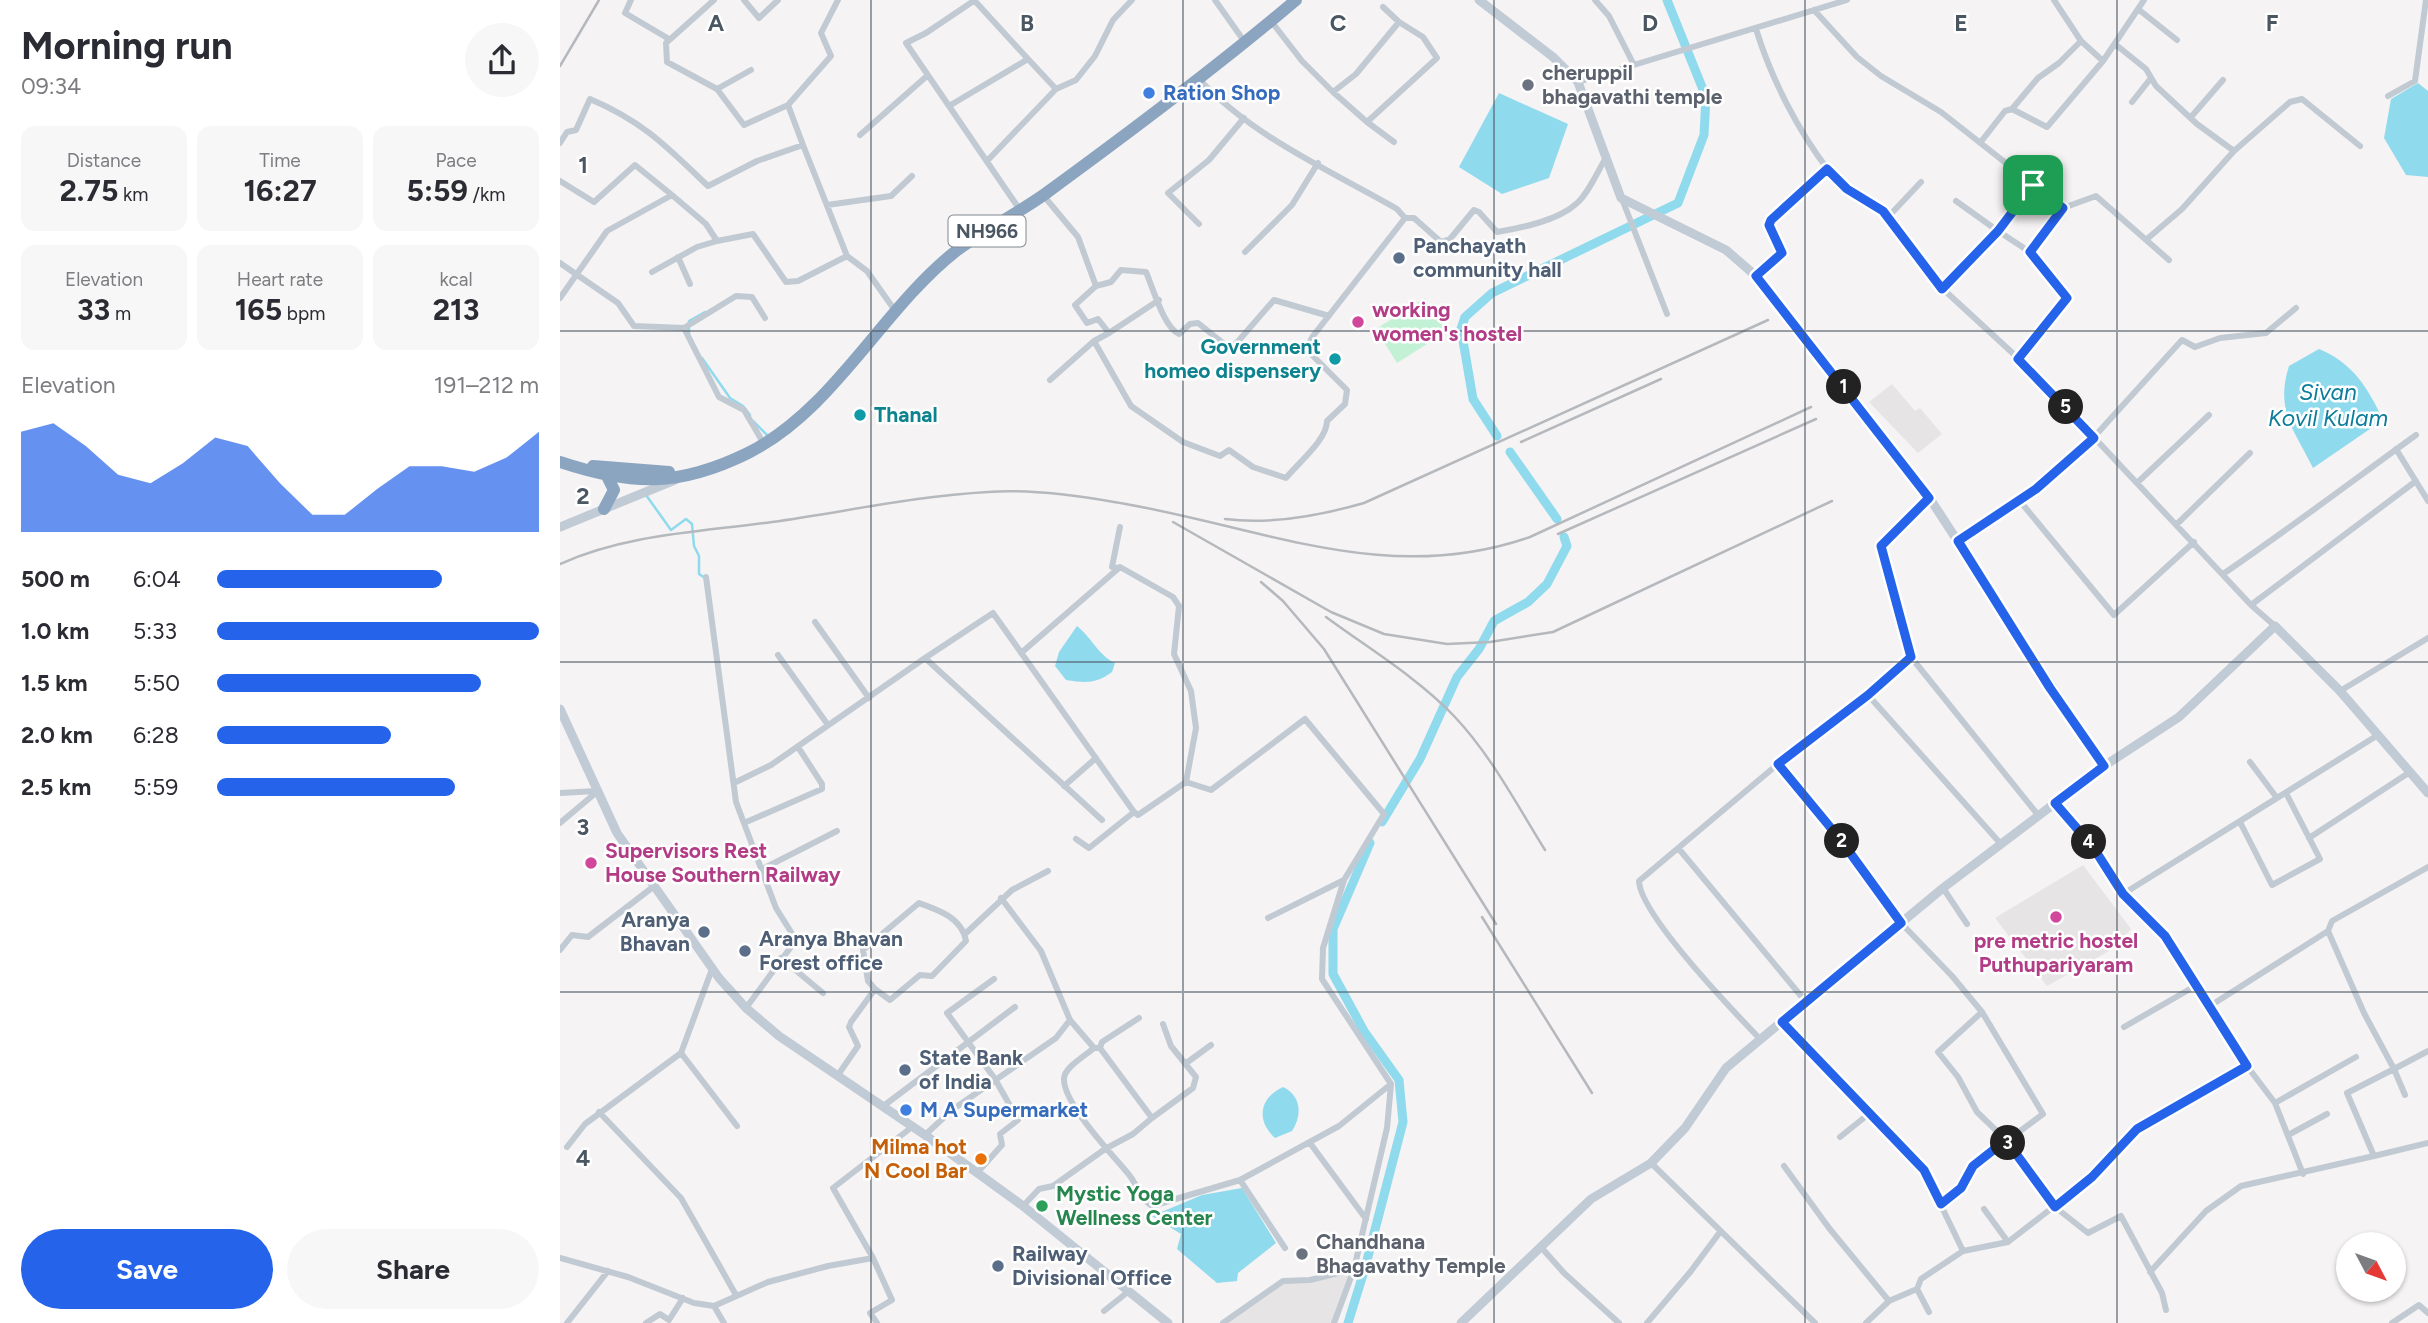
<!DOCTYPE html>
<meta charset="utf-8">
<style>
body{margin:0;font-family:Figtree,sans-serif;background:#f7f7f7;color:#2b2b33;height:100vh;display:flex;flex-direction:column;font-size:26px;white-space:nowrap}
*{box-sizing:border-box;margin:0}
p{font-size:23px;color:#7c7c81}
.icon{flex:none;width:38px;height:38px;fill:none;stroke:currentColor;stroke-width:2;stroke-linecap:round;stroke-linejoin:round}
.map{position:relative;flex:1;overflow:hidden}
.drawer{display:flex;flex-direction:column;background:#fff;width:560px}
.drawer>*{flex:none}
.needle{width:46px;rotate:131deg}
.tools{position:absolute;left:1776px;top:1232px;display:grid;gap:14px}
.tools a{display:grid;place-items:center;width:70px;height:70px;border-radius:50%;background:#fff;box-shadow:0 2px 5px #0004;font-size:35px}
.pin{position:absolute;display:grid;place-items:center;width:60px;height:60px;color:#fff;margin:-30px;border-radius:14px;box-shadow:0 4px 10px #0006}
.km{position:absolute;width:35px;height:35px;margin:-18px;border-radius:50%;background:#222;color:#fff;font-size:19px;line-height:35px;text-align:center}
.round{display:grid;place-items:center;flex:none;width:74px;height:74px;border-radius:37px;background:#f7f7f7}
.overview{display:flex;align-items:center;justify-content:space-between;height:119px;padding:0 21px}
h1{font-size:38px;font-weight:700;line-height:52px}
.metrics{display:grid;grid-template-columns:repeat(3,1fr);gap:10px;height:119px;padding:7px 21px}
.metrics div{display:grid;align-content:center;border-radius:14px;background:#f7f7f7;text-align:center}
.metrics b{font-size:30px;font-weight:700}
.metrics small{font-size:19px;font-weight:400}
.metrics p{font-size:19px}
.chart{height:196px;padding:14px 21px}
.chart p{display:flex;justify-content:space-between}
.chart svg{width:100%;height:126px;margin-top:7px;fill:#2563eb;opacity:.7}
.primary-button{display:flex;gap:14px;margin-top:auto;padding:14px 21px}
.primary-button a{flex:1;height:80px;border-radius:42px;background:#2563eb;color:#fff;font-size:28px;font-weight:700;line-height:80px;text-align:center}
.primary-button a+a{background:#f7f7f7;color:#2b2b33}
ul{padding:0 21px;list-style:none;font-size:23px}
li{display:grid;grid-template-columns:112px 84px 1fr;align-items:center;height:52px}
li i{height:18px;border-radius:9px;background:#2563eb}
main{display:flex;flex:1;min-height:0}
.map>svg:first-child{display:block}
.education{fill:#e6e4e5}
.green{fill:#c3f1d5}
.water{fill:#90daee}
.lines{fill:none;stroke-linecap:round;stroke-linejoin:round}
.stream{stroke:#90daee;stroke-width:2.5}
.canal{stroke:#90daee;stroke-width:9}
.street{stroke:#c1cad2;stroke-width:6}
.secondary{stroke:#c1cbd6;stroke-width:9}
.highway{stroke:#8ba5c1;stroke-width:12}
.rail{stroke:#b5b8bd;stroke-width:2.5}
.route-casing{stroke:#fff;stroke-width:14}
.route{stroke:#2563eb;stroke-width:9}
.grid{fill:none;stroke:#4a5661;stroke-width:2;stroke-opacity:0.55}
.worship-dot{fill:#6b7280;stroke:#fff;stroke-width:2.5}
.shop-dot{fill:#3f7fe0;stroke:#fff;stroke-width:2.5}
.service-dot{fill:#5c6f8a;stroke:#fff;stroke-width:2.5}
.hotel-dot{fill:#d1479c;stroke:#fff;stroke-width:2.5}
.culture-dot{fill:#0f9aa8;stroke:#fff;stroke-width:2.5}
.food-dot{fill:#e8710a;stroke:#fff;stroke-width:2.5}
.leisure-dot{fill:#2e9e5b;stroke:#fff;stroke-width:2.5}
.labels{text-anchor:middle;stroke-width:5;stroke-linejoin:round;paint-order:stroke}
.shield{fill:#fff;stroke:#808990;stroke-width:2}
.shield-label{font-size:19px;font-weight:bold;fill:#4a5661}
.worship-label{font-size:21px;font-weight:bold;fill:#5b616d;stroke:#fff;text-anchor:start}
.shop-label{font-size:21px;font-weight:bold;fill:#366cbe;stroke:#fff;text-anchor:start}
.service-label{font-size:21px;font-weight:bold;fill:#4e5e75;stroke:#fff;text-anchor:start}
.hotel-label{font-size:21px;font-weight:bold;fill:#b23c85;stroke:#fff;text-anchor:start}
.culture-label{font-size:21px;font-weight:bold;fill:#0d838f;stroke:#fff;text-anchor:end}
.food-label{font-size:21px;font-weight:bold;fill:#c56008;stroke:#fff;text-anchor:end}
.leisure-label{font-size:21px;font-weight:bold;fill:#27864d;stroke:#fff;text-anchor:start}
.water-label{font-size:23px;font-style:italic;fill:#0c7c9b;stroke:#fff}
.grid-label{font-size:23px;text-anchor:middle;font-weight:bold;fill:#4a5661;stroke:#fff;stroke-width:5;stroke-linejoin:round;paint-order:stroke}
</style>
<main>
<section class="drawer">
<div class="overview"><div><h1>Morning run</h1><p>09:34</p></div><a class="round"><svg class="icon" aria-label="share" viewBox="0 0 24 24"><path d="M12 15V3M7 8l5-5 5 5M5 13v7h14v-7"/></svg></a></div>
<div class="metrics">
<div><p>Distance</p><b>2.75<small> km</small></b></div>
<div><p>Time</p><b>16:27</b></div>
<div><p>Pace</p><b>5:59<small> /km</small></b></div>
</div>
<div class="metrics">
<div><p>Elevation</p><b>33<small> m</small></b></div>
<div><p>Heart rate</p><b>165<small> bpm</small></b></div>
<div><p>kcal</p><b>213</b></div>
</div>
<div class="chart"><p><span>Elevation</span>191–212 m</p>
<svg viewBox="0 0 160 44" preserveAspectRatio="none"><path d="M0 44V9L10 6L20 14L30 24L40 27L50 20L60 11L70 14L80 27L90 38L100 38L110 29L120 21L130 21L140 23L150 18L160 9V44z"/></svg>
</div>
<ul>
<li><b>500 m</b>6:04<i style="width:70%"></i></li>
<li><b>1.0 km</b>5:33<i style="width:100%"></i></li>
<li><b>1.5 km</b>5:50<i style="width:82%"></i></li>
<li><b>2.0 km</b>6:28<i style="width:54%"></i></li>
<li><b>2.5 km</b>5:59<i style="width:74%"></i></li>
</ul>
<div class="primary-button"><a>Save</a><a>Share</a></div>
</section>
<div class="map">
<svg width="1868" height="1323" viewBox="0 0 1868 1323">
<rect width="100%" height="100%" fill="#f5f3f3"/>
<path class="education" d="M1332,384l23,27 5,-3 22,26 -24,19 -49,-51z
M1523,865l48,64 -18,20 -66,37 -52,-68z
M794,1269l-20,54h-111l60,-42 27,-1z"/>
<path class="green" d="M865,298l21,34 -49,31 -21,-34z"/>
<path class="water" d="M1858,83l10,8v86l-22,-2 -22,-37 7,-39z
M939,93l69,31 -19,54 -47,16 -43,-27z
M1759,349c34,14 49,39 64,71l-70,48c-19,-39 -38,-57 -24,-102z
M517,626c15,12 21,29 38,37l-3,9c-16,12 -27,11 -46,8l-11,-14 4,-14z
M723,1087c19,9 19,29 9,44l-17,7c-19,-17 -16,-40 8,-51z
M682,1188l34,55 -38,30 -1,8 -20,2 -40,-34 4,-15 -29,-18 50,-21z"/>
<g class="lines">
<path class="stream" d="M129,334v-13l16,-9
M142,358l28,40 13,8 7,9
M193,421l15,15
M86,495l25,35 15,-11 6,5 2,22 5,10v18l6,4"/>
<path class="canal" d="M937,436l-24,-37 -12,-70 4,-12 27,-24 186,-90 26,-68 2,-38 -39,-97
M950,452l47,67
M822,822l38,-63 37,-82 22,-28 15,-28 34,-19 19,-18 20,-38 -3,-9
M788,1323l17,-55 38,-146 -4,-42 -35,-49 -31,-57v-45l37,-86"/>
<path class="street" d="M71,0l-6,13 44,26
M154,0l-48,43 1,19 50,27 27,36 44,-20
M184,0l15,18 19,-18
M415,0l-49,33 -20,10 114,167
M655,0l29,41
M1035,0l14,16 25,49
M1494,0l27,41 22,20
M823,7l16,15
M1578,9l39,31
M1254,10l43,47 24,19 60,36 122,96 -33,44 -32,-21 -55,58 88,81 220,235 24,21
M711,21l31,40 31,31 23,-18 43,-52 24,15 14,21 -70,64 -34,-30
M1196,29c15,49 42,102 73,142 16,19 38,25 56,41 22,21 39,53 58,77
M1555,44l31,25 10,17 41,38 37,27
M468,59l28,30
M639,79c54,58 130,91 198,130l8,9h9l27,24 9,-3 24,-29 5,2 18,20c24,-4 60,-11 79,-28 13,-11 22,-34 31,-48
M1018,82l269,-82
M157,89l34,-19
M1828,96l27,-15 11,-81
M1572,102l19,-24
M389,106l79,-47 -54,-59
M1452,109l26,-31 21,-15 22,-22
M1631,117l32,-37
M807,122l27,20
M300,135l68,-60
M0,143l7,-11 9,-2 14,-31c54,23 77,48 118,87l49,-25 46,-16 44,111
M1420,143l25,-32 7,-2 35,18 56,-66 41,-61
M243,145l-15,-40 43,-49 -10,-23 17,-33
M427,161l69,-72 20,-9 19,-24 18,-36 19,-20
M0,181l34,21 41,-37 37,30
M483,195l35,42 18,49 -21,19 12,18 11,-4 11,14 -15,8 37,65 52,36 37,14 9,-6 24,17 33,11c12,-15 41,-38 41,-57l18,-17 2,-14 -41,-41 7,-13 92,-118
M1062,199l45,115
M1396,201l42,30 35,-46
M267,205l64,-9 21,-20
M1503,208l33,-12 73,64
M1329,216l32,-34
M639,224l-31,-31 41,-33 35,-42
M1587,239l35,-30 52,-58 56,-49 12,-3 58,47
M685,252l47,-47 26,-42
M118,257l12,27
M0,263l58,40 16,23 50,2 35,69 25,13 20,34
M92,272l45,-25 20,-6
M1196,276l26,-23 -13,-28 2,-5 56,-52
M536,286l15,-4 10,-12 25,2c7,16 18,56 33,62l11,-10 8,-1 30,24 6,-1 40,-46 55,16
M0,298l47,-67 65,-36 34,29 11,17 36,-7 33,48 12,-1 49,-25 20,15 29,41
M124,328l52,-32 16,1 13,21
M549,333l50,-33
M1458,359l49,-61 -37,-46
M490,380l44,-39
M1836,449l32,52
M1578,482l71,-67
M1459,500l95,115 80,-73
M1617,524l73,-71
M1398,541l78,-52 58,-52 88,-97 13,7 25,-9 46,-5 30,-25
M558,568l-6,-1 8,-40
M1663,574c66,-45 128,-92 193,-139
M146,577l30,225 40,106 20,32 -50,68
M1691,605l165,-124
M255,622l54,76
M218,655l50,70
M1351,657l127,158
M365,658l68,-45 141,199 4,3 48,-33 10,-54 -5,-37 -17,-37 5,-48 -6,-9 -53,-30 -99,86
M1780,691l88,-53
M1308,695l132,148
M1690,762l27,36
M1218,764l63,75 60,84 51,53 30,36 -44,40 20,25 19,35 29,28 49,67 33,26 33,-17 41,77 4,17
M626,782l25,8 94,-71 79,95 -40,66 -21,68 -1,31 69,105 -4,44 -33,141 -20,54
M174,783l37,-18 154,-107 177,162
M504,786l32,-28
M0,793l36,-2
M1495,803l38,44 30,47
M1680,822l32,63 48,-26 -34,-66
M0,823l38,-32
M184,823l78,-34v-5l-24,-37
M1749,838l101,-66
M516,839l13,9 45,-36
M1119,849l127,153
M1868,867l-96,54 -4,10 36,82 30,56 34,-18
M202,869l75,-38
M1383,888l24,36
M441,898l40,53 29,69 24,28
M708,918l76,-38
M405,934l47,-44 36,-19
M0,950l12,-15 16,2 65,-50
M221,958l42,35
M1650,1006l118,-75
M1222,1022l142,148 39,81 -42,28 -4,10 12,23
M1564,1027l73,-42
M1201,1040c-26,-27 -121,-126 -122,-159l139,-117 90,-69 43,-38 -30,-111 48,-48
M540,1048l2,-6 37,-24
M121,1053l56,73
M625,1064l26,-19
M1687,1066l28,37 28,71
M278,1075l20,-29 -9,-19 2,-5 24,-33 -7,-8 -5,-31 56,-47c20,7 43,15 47,38l-34,35 -12,-1 -30,25 -15,-11
M1845,1095l-11,-26 -47,24 27,63 54,-13
M1715,1103l81,-46
M322,1107l133,-100
M39,1112l82,86 55,97
M592,1118l41,-30 3,-11 -25,-31 -8,-22
M1730,1134l37,-20
M365,1135l27,-25 104,-72 14,-18
M1280,1137l30,-24
M750,1143l56,76
M7,1147l18,-23 96,-71 31,-84
M1091,1163l164,160
M1224,1166l45,62 60,73
M417,1173l25,-28 -2,-11 18,-14 -23,-41 -48,-66 47,-34
M680,1180l45,68
M1381,1204l20,-16 12,-22 70,-52 -61,-102
M463,1206l16,-17 14,-3 52,-37 28,-15 19,-16 -52,-70h-6c-8,7 -29,19 -30,30 -2,25 50,78 66,98 8,11 11,23 22,30l88,-26 99,-54 52,-42
M1424,1209l24,33
M980,1246l24,27 55,50
M1403,1251l45,-9 84,-65 46,-48 109,-63 -82,-129 -42,-43 255,-159
M0,1258l68,19 66,26 20,3 54,-24 60,-16 45,-8 -40,-70 79,-61
M313,1258l19,42 -22,13 7,10
M1590,1272l56,-61 35,-25 133,-30
M154,1306l10,17
M544,1311l25,-20
M7,1323l41,-52
M86,1323l14,-9 9,6 14,-22
M663,1323l60,-42 27,-1 44,-11
M1087,1323l44,-52 29,-39
M1306,1323l23,-22 28,-12
M1832,1323l27,-18 9,8"/>
<path class="secondary" d="M919,0l74,57 25,25 43,116 105,52 30,26 169,215 179,275 75,-49 96,-91 65,65 88,102
M0,527l115,-47
M0,709l57,124 102,145 27,30 33,28 146,99 98,71 145,117
M901,1323l130,-124 60,-36 34,-35 41,-60 217,-180 161,-122"/>
<path class="highway" d="M0,462c72,24 119,25 188,-9 86,-43 134,-144 208,-202 28,-21 61,-37 89,-57 85,-62 171,-126 251,-194
M33,466l76,6
M44,509l10,-19 -7,-14"/>
<path class="rail" d="M0,66l39,-66
M961,442l140,-63
M665,519c46,6 94,-3 139,-16l404,-183
M613,522l158,90 53,22 63,10 43,-2 63,-10 279,-131
M998,534l258,-115
M0,564c67,-30 140,-32 212,-42 72,-10 143,-26 216,-30 41,-3 86,3 126,10 144,23 270,86 416,35l281,-130
M701,582l22,19 41,48 172,275
M766,617c42,31 92,61 128,99 37,39 63,89 91,134
M922,917l110,176"/>
</g>
<g class="lines">
<g class="route-casing">
<path id="route" d="M1267,169l20,20 36,22 59,78 56,-58 35,-46 30,23 -33,44 37,46 -49,61 76,79 -58,51 -78,52 92,147 54,78 -49,37 38,44 30,47 42,42 82,130 -110,63 -45,48 -37,30 -49,-67 -33,26 -12,22 -20,16 -17,-34 -142,-148 119,-99 -61,-84 -62,-75 90,-69 43,-38 -30,-111 48,-48 -173,-222 26,-23 -13,-28 2,-5z"/>
</g>
<use href="#route" class="route"/>
</g>
<path class="grid" d="M311,0v1323M623,0v1323M934,0v1323M1245,0v1323M1557,0v1323M0,331h1868M0,662h1868M0,992h1868"/>
<g class="worship-dot">
<circle cx="968" cy="85" r="7"/>
<circle cx="742" cy="1254" r="7"/>
</g>
<g class="shop-dot">
<circle cx="589" cy="93" r="7"/>
<circle cx="346" cy="1110" r="7"/>
</g>
<g class="service-dot">
<circle cx="839" cy="258" r="7"/>
<circle cx="144" cy="932" r="7"/>
<circle cx="185" cy="951" r="7"/>
<circle cx="345" cy="1070" r="7"/>
<circle cx="438" cy="1266" r="7"/>
</g>
<g class="hotel-dot">
<circle cx="798" cy="322" r="7"/>
<circle cx="31" cy="863" r="7"/>
<circle cx="1496" cy="917" r="7"/>
</g>
<g class="culture-dot">
<circle cx="775" cy="359" r="7"/>
<circle cx="300" cy="415" r="7"/>
</g>
<circle class="food-dot" cx="421" cy="1159" r="7"/>
<circle class="leisure-dot" cx="482" cy="1206" r="7"/>
<g class="labels">
<rect class="shield" x="388.5" y="215.5" width="77" height="31" rx="5"/>
<g class="shield-label">
<text x="427" y="238">NH966</text>
</g>
<g class="worship-label">
<text x="982" y="80">cheruppil<tspan x="982" dy="24">bhagavathi temple</tspan></text>
<text x="756" y="1249">Chandhana<tspan x="756" dy="24">Bhagavathy Temple</tspan></text>
</g>
<g class="shop-label">
<text x="603" y="100">Ration Shop</text>
<text x="360" y="1117">M A Supermarket</text>
</g>
<g class="service-label">
<text x="853" y="253">Panchayath<tspan x="853" dy="24">community hall</tspan></text>
<text x="130" y="927" text-anchor="end">Aranya<tspan x="130" dy="24">Bhavan</tspan></text>
<text x="199" y="946">Aranya Bhavan<tspan x="199" dy="24">Forest office</tspan></text>
<text x="359" y="1065">State Bank<tspan x="359" dy="24">of India</tspan></text>
<text x="452" y="1261">Railway<tspan x="452" dy="24">Divisional Office</tspan></text>
</g>
<g class="hotel-label">
<text x="812" y="317">working<tspan x="812" dy="24">women's hostel</tspan></text>
<text x="45" y="858">Supervisors Rest<tspan x="45" dy="24">House Southern Railway</tspan></text>
<text x="1496" y="948" text-anchor="middle">pre metric hostel<tspan x="1496" dy="24">Puthupariyaram</tspan></text>
</g>
<g class="culture-label">
<text x="761" y="354">Government<tspan x="761" dy="24">homeo dispensery</tspan></text>
<text x="314" y="422" text-anchor="start">Thanal</text>
</g>
<g class="food-label">
<text x="407" y="1154">Milma hot<tspan x="407" dy="24">N Cool Bar</tspan></text>
</g>
<g class="leisure-label">
<text x="496" y="1201">Mystic Yoga<tspan x="496" dy="24">Wellness Center</tspan></text>
</g>
<g class="water-label">
<text x="1768" y="400">Sivan<tspan x="1768" dy="26">Kovil Kulam</tspan></text>
</g>
</g>
<g class="grid-label">
<text x="156" y="31">A</text>
<text x="467" y="31">B</text>
<text x="778" y="31">C</text>
<text x="1090" y="31">D</text>
<text x="1401" y="31">E</text>
<text x="1712" y="31">F</text>
<text x="23" y="173">1</text>
<text x="23" y="504">2</text>
<text x="23" y="835">3</text>
<text x="23" y="1166">4</text>
</g>
</svg>
<div class="tools">
<a><svg class="needle" viewBox="-14 -14 28 28"><path d="M0-13l5 13h-10z" fill="#e53935"/><path d="M0 13l5-13h-10z" fill="#7c7c81"/></svg></a>
</div>
<div class="pin" style="left:1473px;top:185px;background:#1e9e55"><svg class="icon" aria-label="arrive" viewBox="0 0 24 24"><path d="M6 21V4h12l-3 4 3 4H6"/></svg></div>
<b class="km" style="left:1284px;top:387px">1</b>
<b class="km" style="left:1282px;top:841px">2</b>
<b class="km" style="left:1448px;top:1143px">3</b>
<b class="km" style="left:1529px;top:842px">4</b>
<b class="km" style="left:1506px;top:407px">5</b>
</div>
</main>
